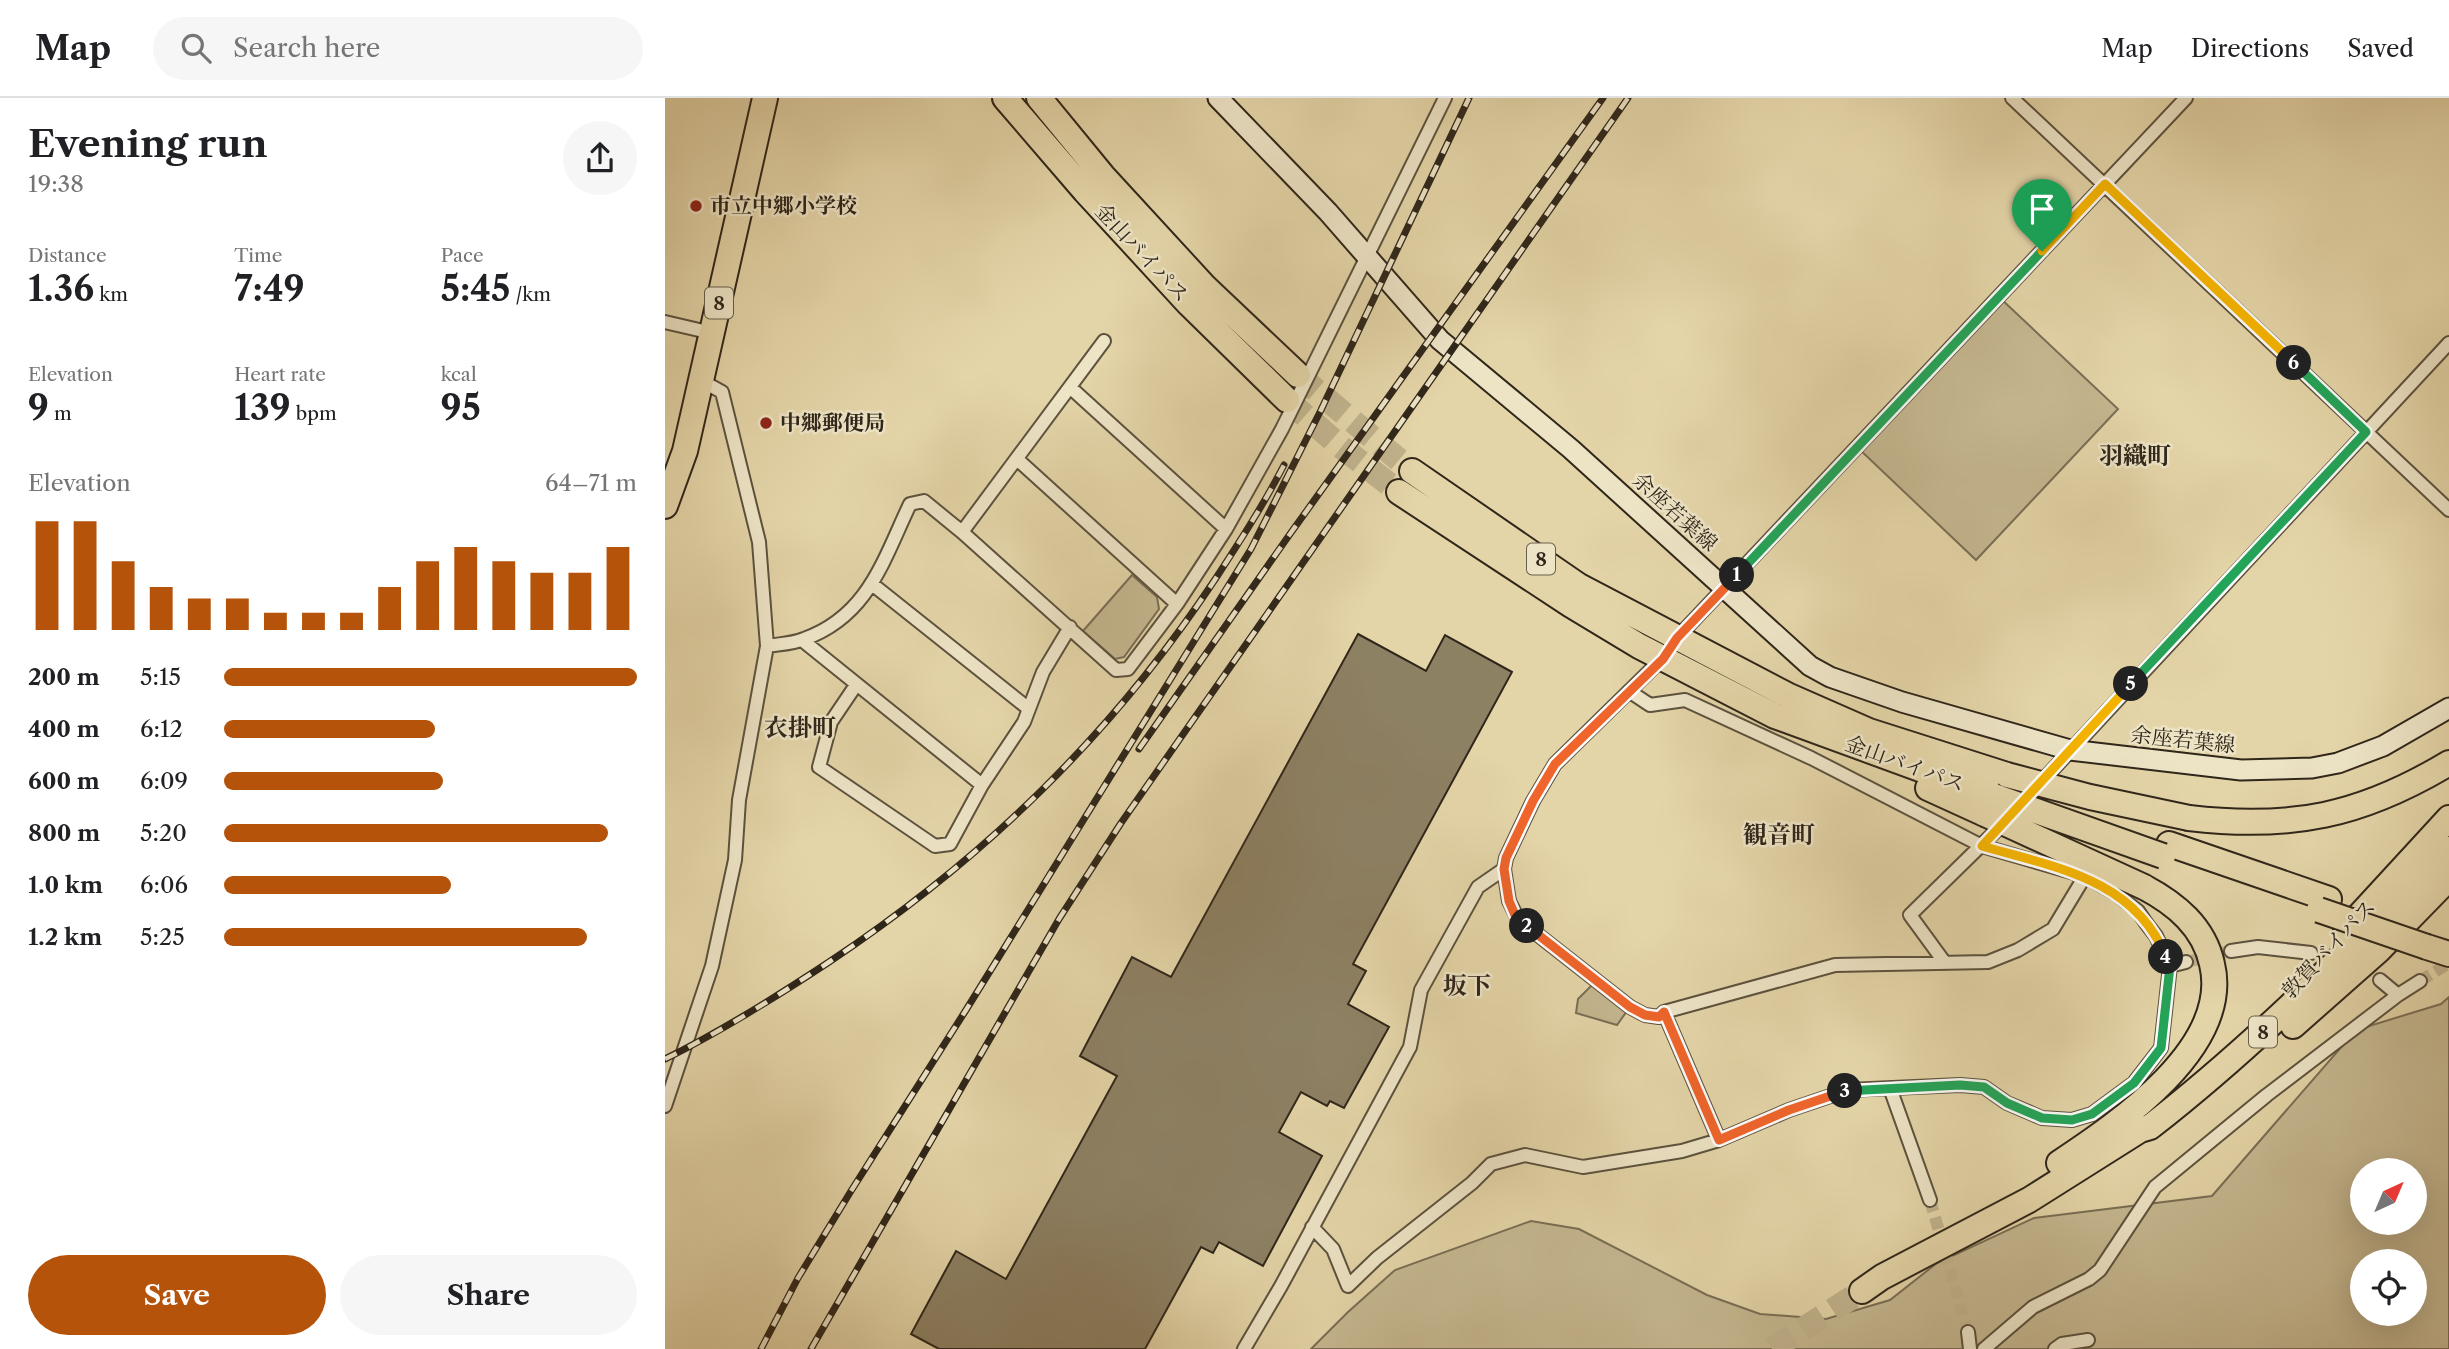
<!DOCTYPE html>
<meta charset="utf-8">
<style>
body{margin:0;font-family:"Libre Caslon Text","Noto Serif JP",serif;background:#f6f6f6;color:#202124;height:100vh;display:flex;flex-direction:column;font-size:26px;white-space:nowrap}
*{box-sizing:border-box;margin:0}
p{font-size:23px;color:#757577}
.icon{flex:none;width:38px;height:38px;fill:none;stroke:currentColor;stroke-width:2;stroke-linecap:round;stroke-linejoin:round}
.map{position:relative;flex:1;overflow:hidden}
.panel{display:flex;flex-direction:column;background:#fff;width:665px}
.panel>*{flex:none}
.needle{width:46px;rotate:44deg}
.tools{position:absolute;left:1685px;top:1060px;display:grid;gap:14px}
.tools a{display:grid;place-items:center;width:77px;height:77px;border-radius:50%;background:#fff;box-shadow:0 7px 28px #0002;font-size:35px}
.pin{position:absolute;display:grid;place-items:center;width:60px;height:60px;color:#fff;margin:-72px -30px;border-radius:50% 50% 50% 0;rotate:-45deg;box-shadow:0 0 7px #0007}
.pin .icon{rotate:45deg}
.km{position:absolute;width:35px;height:35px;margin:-18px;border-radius:50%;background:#222;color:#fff;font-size:19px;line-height:35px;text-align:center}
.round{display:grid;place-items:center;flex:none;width:74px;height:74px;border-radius:37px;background:#f6f6f6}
.headline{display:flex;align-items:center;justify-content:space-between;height:119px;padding:0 28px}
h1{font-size:38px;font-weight:700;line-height:52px}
.figures{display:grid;grid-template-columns:repeat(3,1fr);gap:10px;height:119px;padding:7px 28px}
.figures div{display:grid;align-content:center}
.figures b{font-size:35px;font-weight:700}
.figures small{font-size:19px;font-weight:400}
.figures p{font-size:19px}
.chart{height:196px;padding:14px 28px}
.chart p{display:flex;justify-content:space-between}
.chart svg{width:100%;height:126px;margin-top:7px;stroke:#b45309;stroke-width:6}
.primary-button{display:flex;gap:14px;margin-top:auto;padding:14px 28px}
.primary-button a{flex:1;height:80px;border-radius:42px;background:#b45309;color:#fff;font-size:28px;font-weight:700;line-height:80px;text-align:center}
.primary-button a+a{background:#f6f6f6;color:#202124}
ul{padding:0 28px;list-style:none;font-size:23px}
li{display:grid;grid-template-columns:112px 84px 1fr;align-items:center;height:52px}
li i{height:18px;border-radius:9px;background:#b45309}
header{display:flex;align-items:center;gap:42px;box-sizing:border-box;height:98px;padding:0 35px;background:#fff;border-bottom:2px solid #e0e0e0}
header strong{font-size:33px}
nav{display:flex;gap:38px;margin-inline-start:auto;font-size:24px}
.search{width:490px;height:63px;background:#f6f6f6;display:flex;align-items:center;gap:18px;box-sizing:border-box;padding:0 24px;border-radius:38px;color:#757577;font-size:26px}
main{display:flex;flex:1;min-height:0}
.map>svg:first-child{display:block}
.green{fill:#c5b790;stroke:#7a6e55;stroke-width:2;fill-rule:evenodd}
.building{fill:#8d8164;stroke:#2f261a;stroke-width:2}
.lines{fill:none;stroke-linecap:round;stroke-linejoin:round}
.street-tunnel{stroke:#c0b28c;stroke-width:12;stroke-dasharray:12 6;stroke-linecap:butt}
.highway-tunnel{stroke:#c0b28c;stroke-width:24;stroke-dasharray:24 12;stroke-linecap:butt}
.street-casing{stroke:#5c523e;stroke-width:16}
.secondary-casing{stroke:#2f261a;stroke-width:23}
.highway-casing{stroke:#2f261a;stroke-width:28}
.street{stroke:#ede4c6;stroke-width:12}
.secondary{stroke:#ede4c6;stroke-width:19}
.highway{stroke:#e4d5a8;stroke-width:24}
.rail-casing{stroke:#2f261a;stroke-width:7}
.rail{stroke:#ede4c6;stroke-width:4.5;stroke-dasharray:13;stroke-linecap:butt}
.highway-bridge-casing{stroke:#2f261a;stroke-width:28;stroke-linecap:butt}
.highway-bridge{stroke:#e4d5a8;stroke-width:24}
.split-1-casing{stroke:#fff;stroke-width:14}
.split-2-casing{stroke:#fff;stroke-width:14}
.split-3-casing{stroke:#fff;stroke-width:14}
.split-4-casing{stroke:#fff;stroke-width:14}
.split-5-casing{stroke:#fff;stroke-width:14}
.split-6-casing{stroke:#fff;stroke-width:14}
.split-7-casing{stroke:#fff;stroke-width:14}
.split-1{stroke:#22a559;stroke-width:9}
.split-2{stroke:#f0652b;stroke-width:9}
.split-3{stroke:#f0652b;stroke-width:9}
.split-4{stroke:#22a559;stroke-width:9}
.split-5{stroke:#f5b400;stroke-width:9}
.split-6{stroke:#22a559;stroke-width:9}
.split-7{stroke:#f5b400;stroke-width:9}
.poi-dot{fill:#8f2418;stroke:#ede4c6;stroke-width:2.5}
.labels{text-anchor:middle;stroke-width:5;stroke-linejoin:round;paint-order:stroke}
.shield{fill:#ede4c6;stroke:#685f4e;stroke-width:2}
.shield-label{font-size:19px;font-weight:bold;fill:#2f261a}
.poi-label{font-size:21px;font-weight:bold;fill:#2f261a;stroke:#ede4c6;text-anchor:start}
.street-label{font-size:21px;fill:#2f261a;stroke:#ede4c6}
.quarter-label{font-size:24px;font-weight:bold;fill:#2f261a;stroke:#ede4c6}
</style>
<header>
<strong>Map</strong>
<div class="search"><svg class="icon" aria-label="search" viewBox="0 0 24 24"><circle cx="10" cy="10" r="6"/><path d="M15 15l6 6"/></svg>Search here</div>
<nav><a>Map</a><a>Directions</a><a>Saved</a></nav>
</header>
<main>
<section class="panel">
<div class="headline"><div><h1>Evening run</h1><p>19:38</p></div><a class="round"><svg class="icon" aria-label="share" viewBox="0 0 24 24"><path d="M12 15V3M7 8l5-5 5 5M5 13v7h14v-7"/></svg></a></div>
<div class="figures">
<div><p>Distance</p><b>1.36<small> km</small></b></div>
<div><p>Time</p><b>7:49</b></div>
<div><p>Pace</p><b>5:45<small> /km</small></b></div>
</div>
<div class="figures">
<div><p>Elevation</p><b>9<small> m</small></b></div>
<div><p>Heart rate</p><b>139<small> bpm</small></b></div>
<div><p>kcal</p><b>95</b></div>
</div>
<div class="chart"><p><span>Elevation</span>64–71 m</p>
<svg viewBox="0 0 160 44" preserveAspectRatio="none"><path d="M5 44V6M15 44V6M25 44V20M35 44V29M45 44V33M55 44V33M65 44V38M75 44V38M85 44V38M95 44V29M105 44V20M115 44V15M125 44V20M135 44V24M145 44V24M155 44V15"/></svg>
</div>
<ul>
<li><b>200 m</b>5:15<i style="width:100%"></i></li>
<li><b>400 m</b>6:12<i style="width:51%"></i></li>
<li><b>600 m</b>6:09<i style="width:53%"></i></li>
<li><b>800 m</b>5:20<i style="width:93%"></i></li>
<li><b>1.0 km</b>6:06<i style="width:55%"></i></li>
<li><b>1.2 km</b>5:25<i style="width:88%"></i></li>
</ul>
<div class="primary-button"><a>Save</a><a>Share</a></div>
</section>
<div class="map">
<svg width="1784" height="1251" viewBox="0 0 1784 1251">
<rect width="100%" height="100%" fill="#e4d5a8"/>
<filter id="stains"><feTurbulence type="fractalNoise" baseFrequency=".00286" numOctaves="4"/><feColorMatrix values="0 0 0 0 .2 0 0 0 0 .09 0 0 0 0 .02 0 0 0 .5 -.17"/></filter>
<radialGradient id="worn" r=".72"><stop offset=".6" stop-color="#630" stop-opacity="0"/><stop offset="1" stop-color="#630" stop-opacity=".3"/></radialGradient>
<path class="green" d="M1335,200l118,111 -142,151 -118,-112z
M467,477l25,22 2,12 -35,48 -9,2 -32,-28z
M927,887l35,26 -10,14 -41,-12 2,-14z
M1784,899v352h-1138l37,-37 47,-42 136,-49 48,8 128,66 53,19 66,5 64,-19 47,-37 97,-45 178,-22 144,-166 85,-26zM1698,1073h52v52h-52zM1698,1164h52v52h-52z"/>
<path class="building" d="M693,536l68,37 19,-36 67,37 -159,292 13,7 -18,33 41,23 -45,81 -14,-7 -3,5 -26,-14 -22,40 43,24 -59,110 -44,-24 -6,11 -12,-6 -56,102h-206l-28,-15 45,-83 50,28 111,-203 -37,-20 52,-99 39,20z"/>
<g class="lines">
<path class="street-tunnel" d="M1521,864l45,-11
M1755,883l29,-18
M1265,1102l38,132"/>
<path class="highway-tunnel" d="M633,277l114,96
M622,302l53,46 59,46
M1107,1251l90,-58"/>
<g class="street-casing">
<path id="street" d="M1347,0l437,412
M0,224l47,11
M406,290l155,141
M353,362l159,144
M297,434l142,-191
M207,486l157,125
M137,542l180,145
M1010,542l511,-542
M102,548c12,-2 25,-2 37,-7 64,-23 79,-78 106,-135l14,-3 38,31 154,138 12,-1 49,-65 49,-75 56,-100 163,-331
M1000,558l-110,108 -22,37 -27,57 -2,11 5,32 7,14 7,8 107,84 15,8 14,2 5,-5 171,-47 153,-3 30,-12 35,-21 32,-53
M191,587l-25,37 -12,45 116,79 15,-2 32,-59 42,-63 19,-50 27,-45
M1353,709l431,-464
M1566,853l27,-4 53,6
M1280,865l-35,-48 96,-94
M1505,868l16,-4
M1715,882l18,15
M999,914l55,128
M1225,990l40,112
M0,1008l47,-140 23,-106 4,-60 28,-154 -8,-104 -37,-150 -20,-11
M647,1129l21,22 15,37 29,-28 95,-75 19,-19 34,-9 58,12 99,-16 37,-11 70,-30 59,-20 112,-5 24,2 23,16 35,15 30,2 20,-6 42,-31 27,-35 9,-82 -14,-30 -10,-13 -8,-12 -23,-18 -30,-17 -103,-30 -171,-88 -126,-58 -35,5 -21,-14
M1303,1234l2,17
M579,1251l37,-63 129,-239 11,-57 57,-103 26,-18
M1319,1251l49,-42 56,-28 11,-9 55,-83 112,-92 131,-100 22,-14
M1390,1251l7,-5 26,-4"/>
</g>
<g class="secondary-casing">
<path id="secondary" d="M553,0l110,114 112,128 131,109 239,217 20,11 72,25 168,48 171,20 71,-2 26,-5 45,-17 66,-38"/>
</g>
<g class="highway-casing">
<path id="highway" d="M340,0l80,93 104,113 98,96
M374,0l64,78 102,111 93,88
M747,373l167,115 208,109 82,36 138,44
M734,394l172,113 68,41 136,70 219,80
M0,408l20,-55 80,-353
M1263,690l57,26
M1524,720c102,12 172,-2 260,-55
M1504,746l160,55
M1681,832l103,-112
M1762,849l22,7
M1628,928l86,-76 70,-72
M1394,1065c60,-40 173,-116 153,-199 -8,-37 -36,-60 -68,-77
M1197,1193l20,-14 147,-77 111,-70 10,-3c108,-84 203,-181 299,-278"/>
</g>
<use href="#street" class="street"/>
<use href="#secondary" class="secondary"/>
<use href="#highway" class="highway"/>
<g class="rail-casing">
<path id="rail" d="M474,651l151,-215 313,-436
M0,961c57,-28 111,-62 164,-97 156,-104 283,-227 387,-384 24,-37 48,-74 68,-113
M96,1251l37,-71 53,-87 115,-181 285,-461 70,-139 148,-312
M146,1251l248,-430 62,-96 507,-725"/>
</g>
<use href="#rail" class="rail"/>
<g class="highway-bridge-casing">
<path id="highway-bridge" d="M1342,677l83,22 99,21
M1329,698l169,60
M1320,716l159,73
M1654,812l108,37"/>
</g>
<use href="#highway-bridge" class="highway-bridge"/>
</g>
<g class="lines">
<g class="split-1-casing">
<path id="split-1" d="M1072,477l305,-324"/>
</g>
<g class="split-2-casing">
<path id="split-2" d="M862,828l-12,-11 -6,-14 -5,-32 2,-11 27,-57 22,-37 108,-105 14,-21 60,-63"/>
</g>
<g class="split-3-casing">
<path id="split-3" d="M862,828l103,81 15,8 14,2 5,-5 55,128 70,-30 56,-19"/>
</g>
<g class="split-4-casing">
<path id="split-4" d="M1180,993l115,-6 24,2 23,16 35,15 30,2 20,-6 42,-31 27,-35 9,-82 -4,-9"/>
</g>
<g class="split-5-casing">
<path id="split-5" d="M1466,586l-149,162c72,21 153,33 184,111"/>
</g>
<g class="split-6-casing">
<path id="split-6" d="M1466,586l235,-252 -72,-69"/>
</g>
<g class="split-7-casing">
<path id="split-7" d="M1377,153l63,-67 189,179"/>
</g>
<use href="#split-1" class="split-1"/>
<use href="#split-2" class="split-2"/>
<use href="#split-3" class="split-3"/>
<use href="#split-4" class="split-4"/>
<use href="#split-5" class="split-5"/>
<use href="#split-6" class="split-6"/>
<use href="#split-7" class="split-7"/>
</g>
<g class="poi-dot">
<circle cx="31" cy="108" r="7"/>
<circle cx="101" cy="325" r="7"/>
</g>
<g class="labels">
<g class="shield">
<rect x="40" y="189.5" width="28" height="31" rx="5"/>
<rect x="862" y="445.5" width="28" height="31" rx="5"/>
<rect x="1584" y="918.5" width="28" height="31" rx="5"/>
</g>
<g class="shield-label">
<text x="54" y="212">8</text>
<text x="876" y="468">8</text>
<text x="1598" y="941">8</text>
</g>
<g class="poi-label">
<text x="45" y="115">市立中郷小学校</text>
<text x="115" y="332">中郷郵便局</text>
</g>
<g class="street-label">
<text transform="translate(477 155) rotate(47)" y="7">金山バイパス</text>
<text transform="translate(1010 414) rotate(42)" y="7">余座若葉線</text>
<text transform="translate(1518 642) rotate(6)" y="7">余座若葉線</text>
<text transform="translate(1240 666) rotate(20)" y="7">金山バイパス</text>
<text transform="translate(1664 851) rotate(-47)" y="7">敦賀バイパス</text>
</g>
<g class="quarter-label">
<text x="1470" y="366">羽織町</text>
<text x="135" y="638">衣掛町</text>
<text x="1114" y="745">観音町</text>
<text x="802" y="896">坂下</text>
</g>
</g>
<rect width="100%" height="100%" filter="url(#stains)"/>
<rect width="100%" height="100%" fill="url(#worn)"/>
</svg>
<div class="tools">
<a><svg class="needle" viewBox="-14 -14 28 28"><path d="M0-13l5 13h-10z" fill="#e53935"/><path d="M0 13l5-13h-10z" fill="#757577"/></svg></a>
<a><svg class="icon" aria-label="locate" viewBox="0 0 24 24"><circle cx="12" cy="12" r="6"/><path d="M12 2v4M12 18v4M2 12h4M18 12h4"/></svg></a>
</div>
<div class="pin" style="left:1377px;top:153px;background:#1e9e55"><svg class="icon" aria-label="arrive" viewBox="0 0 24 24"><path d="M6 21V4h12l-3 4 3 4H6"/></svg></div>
<b class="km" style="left:1072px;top:477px">1</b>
<b class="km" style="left:862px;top:828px">2</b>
<b class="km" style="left:1180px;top:993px">3</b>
<b class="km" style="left:1501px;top:859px">4</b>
<b class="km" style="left:1466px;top:586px">5</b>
<b class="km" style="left:1629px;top:265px">6</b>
</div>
</main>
